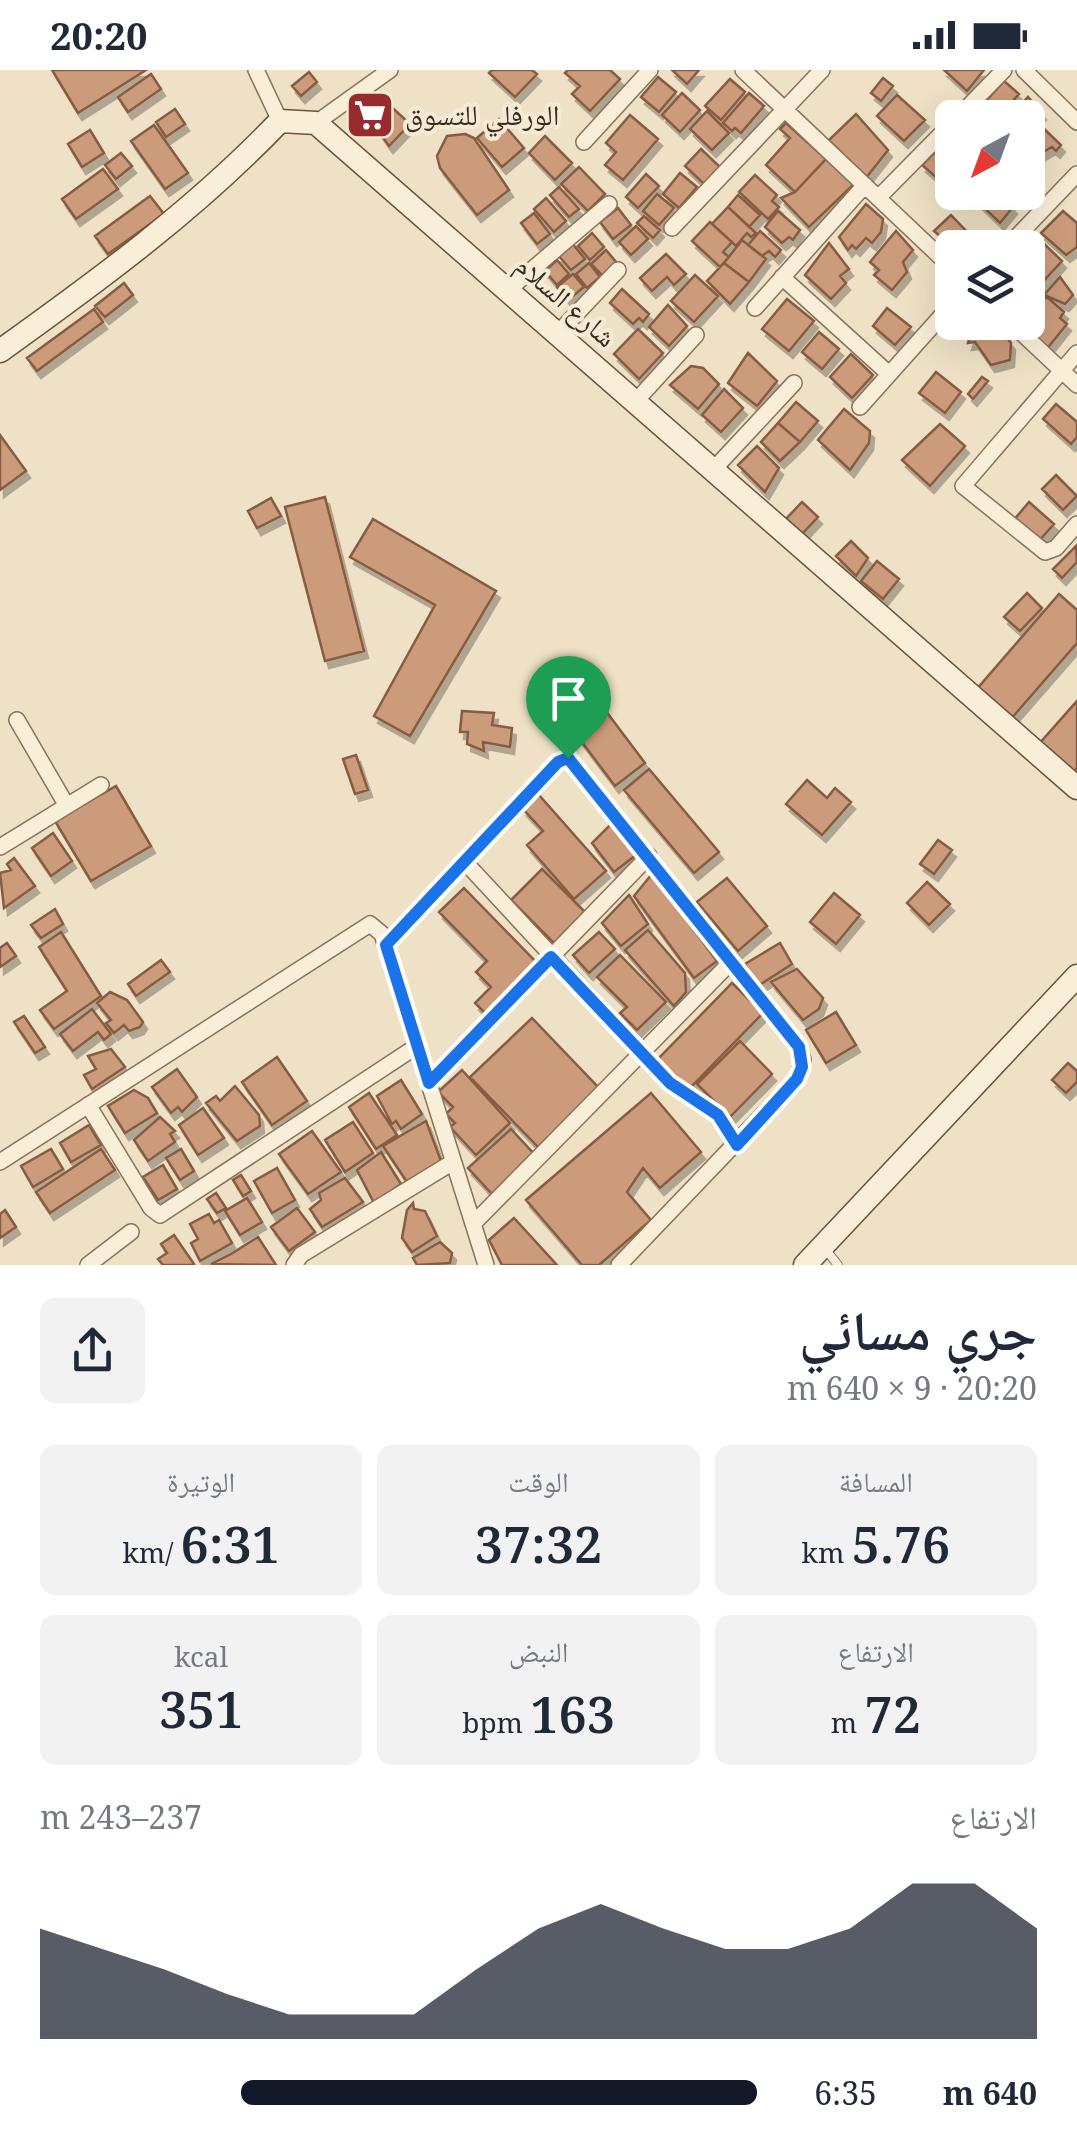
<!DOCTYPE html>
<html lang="ar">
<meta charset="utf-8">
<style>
body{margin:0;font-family:"Noto Serif","Noto Naskh Arabic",serif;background:#f2f2f3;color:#1f2937;direction:rtl;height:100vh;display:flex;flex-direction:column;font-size:38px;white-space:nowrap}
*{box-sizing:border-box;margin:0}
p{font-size:32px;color:#747a83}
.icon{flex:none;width:55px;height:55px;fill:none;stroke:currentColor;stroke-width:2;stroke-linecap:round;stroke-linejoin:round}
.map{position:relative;height:1195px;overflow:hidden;direction:ltr}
.details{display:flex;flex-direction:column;background:#fff;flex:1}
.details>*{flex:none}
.needle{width:65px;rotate:221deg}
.fabs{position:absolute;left:935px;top:30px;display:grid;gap:20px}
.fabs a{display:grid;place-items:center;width:110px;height:110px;border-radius:15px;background:#fff;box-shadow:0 10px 40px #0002;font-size:50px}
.pin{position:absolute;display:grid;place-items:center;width:85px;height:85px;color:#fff;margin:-102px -42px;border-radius:50% 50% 50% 0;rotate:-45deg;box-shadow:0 0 10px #0007}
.pin .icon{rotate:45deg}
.round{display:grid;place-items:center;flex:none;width:105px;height:105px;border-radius:15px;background:#f2f2f3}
.head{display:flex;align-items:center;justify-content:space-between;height:170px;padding:0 40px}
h1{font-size:55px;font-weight:600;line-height:75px}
.stats{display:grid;grid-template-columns:repeat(3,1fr);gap:15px;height:170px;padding:10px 40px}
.stats div{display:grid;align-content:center;border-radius:15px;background:#f2f2f3;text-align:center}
.stats b{font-size:50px;font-weight:600}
.stats small{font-size:28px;font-weight:400}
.stats p{font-size:28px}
.chart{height:280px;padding:20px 40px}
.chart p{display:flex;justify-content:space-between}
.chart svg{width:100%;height:180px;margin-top:10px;fill:#111827;opacity:.7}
ul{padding:0 40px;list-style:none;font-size:32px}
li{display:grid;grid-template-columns:160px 120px 1fr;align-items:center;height:75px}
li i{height:25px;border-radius:12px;background:#111827}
.status{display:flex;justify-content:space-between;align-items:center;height:70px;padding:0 50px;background:#fff;direction:ltr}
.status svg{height:28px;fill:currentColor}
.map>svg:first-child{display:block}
.building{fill:#cc9b7b;stroke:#885b41;stroke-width:2.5;filter:url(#shadow)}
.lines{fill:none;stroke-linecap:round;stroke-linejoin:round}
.lane-casing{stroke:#89725b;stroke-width:10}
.street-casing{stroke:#89725b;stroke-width:18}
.secondary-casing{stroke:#6b533e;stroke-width:25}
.lane{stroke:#f9eed8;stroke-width:8}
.street{stroke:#f9eed8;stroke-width:15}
.secondary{stroke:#f9eed8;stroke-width:22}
.route-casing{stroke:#fff;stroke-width:20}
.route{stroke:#1a73e8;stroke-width:12}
.labels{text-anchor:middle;stroke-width:8;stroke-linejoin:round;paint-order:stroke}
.poi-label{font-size:28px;fill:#392b1f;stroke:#f5ebd5;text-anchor:start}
.street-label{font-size:28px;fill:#392b1f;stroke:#f5ebd5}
</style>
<div class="status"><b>20:20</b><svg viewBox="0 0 49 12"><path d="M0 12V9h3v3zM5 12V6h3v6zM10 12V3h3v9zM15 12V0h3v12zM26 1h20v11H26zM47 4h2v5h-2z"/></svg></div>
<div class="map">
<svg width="1077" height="1195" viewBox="0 0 1077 1195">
<defs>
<filter id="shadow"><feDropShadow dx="4" dy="7" stdDeviation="0" flood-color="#0004"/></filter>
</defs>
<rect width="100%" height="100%" fill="#eee1c5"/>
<path class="building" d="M52,0h94l-68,43z
M492,0h40l5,4 -22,23 -26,-24z
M568,0h42l10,9 -30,32 -18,-17 8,-8 -15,-13z
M672,0h27l-12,14z
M944,0h40l-17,21z
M309,2l8,10 -16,14 -9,-10z
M151,4l10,15 -33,23 -10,-15z
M658,7l18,15 -17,20 -18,-15z
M883,8l10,8 -12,15 -10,-8z
M730,9l15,13 -24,28 -16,-14z
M1004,11l15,13 -17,19 -16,-12z
M682,23l18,17 -20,22 -18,-17z
M749,23l15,13 -23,27 -6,-5 -3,3 -9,-8z
M897,25l28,25 -21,21 -27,-25z
M1028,27l14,16 -14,14v-9h-19z
M383,29l27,25 -21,22 -14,-20 -4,4 -9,-9z
M175,39l10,15 -19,13 -10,-15z
M707,41l22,22 -17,17 -22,-21z
M856,44l32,36 -22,28 -37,-38z
M630,45l28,24 -35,41 -18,-15 11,-13 -10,-9z
M499,49l25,29 -22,19 -25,-29z
M786,53l40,36 -31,33 -29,-27 24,-27 -10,-9z
M154,55l34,48 -23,16 -34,-48z
M1040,55l21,20 -5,6 -4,-4 -12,7 -12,-13z
M90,60l14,23 -22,14 -14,-23z
M465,64l9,4 35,52 -32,25 -37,-47 -3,-12 10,-20z
M545,66l27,27 -17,17 -26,-27z
M941,76l11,11 -1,33 -29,-25z
M701,79l19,18 -16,17 -19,-18z
M121,83l11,13 -16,13 -11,-14z
M826,89l28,25 -45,43 -28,-29 14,-6z
M579,97l26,27 -17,17 -27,-27z
M103,99l15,20 -42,30 -14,-20z
M680,103l17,14 -18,21 -16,-14z
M646,104l13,12 -21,22 -12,-11z
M755,105l22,20 -5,6 7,6 -11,12 -29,-27z
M559,117l20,22 -10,8 -19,-22z
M998,122l15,15 -13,16 -30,-29z
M657,124l17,14 -15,17 -16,-14z
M738,125l22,20 -11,12 -21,-20z
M150,126l14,18 -56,40 -13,-18z
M546,128l20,23 -12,11 -20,-23z
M866,134l17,15 -2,13 -9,11 -6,-5 -10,11 -4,-4 -4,5 -9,-13z
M728,137l28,26 -5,4 -4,-4 -11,13 -24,-22z
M618,138l13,17 -18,14 -13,-17z
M778,141l22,19 -7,10 -4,-3 -7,6 -17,-16z
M1063,141l14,12v24l-11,8 -25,-22z
M534,143l16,21 -13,10 -16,-21z
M951,145l21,22 -11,11h-8l-19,-17z
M644,146l16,14 -7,8 -16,-15z
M710,152l22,20 -9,10 6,5 -9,10 -28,-26z
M636,156l12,13 -17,16 -12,-13z
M760,161l21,19 -6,7 -6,-6 -7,5 -14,-11z
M896,161l17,19 -10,12 4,10 -15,18 -18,-15 5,-5 -9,-8z
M592,163l12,14 -14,13 -12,-14z
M1039,169l23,22 -23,25 -9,-9 -2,-27z
M742,170l24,19 -17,23 -25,-19z
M572,173l13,16 -14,11 -13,-15z
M829,173l20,26 -9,7 6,7 -15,16 -26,-24z
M606,180l11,13 -14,13 -12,-12z
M666,184l20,20 -12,11 -7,-8 -15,14 -12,-13z
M557,190l12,14 -12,11 -12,-14z
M589,193l11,14 -13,11 -11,-14z
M724,193l25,19 -19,22 -23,-23z
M573,204l11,13 -16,13 -11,-13z
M695,205l23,21 -24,26 -23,-21z
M1060,207l13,18 -8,9 -21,-9z
M124,213l9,12 -28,22 -10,-11z
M622,219l27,25 -6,8 -4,-4 -6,6 -23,-21z
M1039,228h9l16,14 -4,6 7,6 -21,26 -29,-28h11v-11z
M787,229l27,22 -25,30 -27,-22z
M668,235l19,21 -18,20 -20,-19z
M887,238l24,19 -16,18 -22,-19z
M94,239l9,13 -66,49 -10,-13z
M975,252l20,2 16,19 -1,17 -19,5 -16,-23 -7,1z
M638,259l25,24 -24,26 -25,-25z
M819,262l20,17 -17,20 -20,-17z
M748,283l29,28 -20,25 -29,-23z
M851,284l22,21 -21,23 -22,-21z
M691,296l12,2 16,16 -21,25 -28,-24z
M936,302l25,20 -16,21 -26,-20z
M982,307l6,4 -15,18 -5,-5z
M724,319l19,19 -22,24 -19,-17z
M796,332l22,19 -18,21 -22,-19z
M1056,334l21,18v15l-6,7 -28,-25z
M844,339l26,22 -1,12 -19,27 -32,-30z
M778,353l22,19 -20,19 -19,-19z
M940,354l25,22 -35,40 -28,-26z
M0,365l26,36 -26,19z
M757,376l22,22 -14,24 -27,-27z
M1056,405l21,21 -14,14 -21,-21z
M325,427l39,154 -39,10 -40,-154z
M271,428l10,18 -24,12 -9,-17z
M802,432l16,15 -16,17 -16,-15z
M1029,432l25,22 -17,19 -24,-22z
M373,449l123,72 -86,145 -36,-20 61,-111 -85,-48z
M851,471l17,17 -12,18 -20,-20z
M1076,476l1,16 -15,16 -9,-9z
M877,491l22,18 -16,20 -22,-18z
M1027,523l15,15 -22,23 -16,-14z
M1059,524l18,16v33l-67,77 -34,-30z
M596,628l49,65 -30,23 -49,-65z
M1077,631v67l-5,6 -33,-30z
M462,641l32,2 -2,12 20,3 -2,19 -27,-5 1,9 -17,-7 1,-12h-8z
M356,685l12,35 -13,4 -12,-35z
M649,699l70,83 -25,21 -70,-83z
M807,710l20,18 8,-10 16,14 -29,33 -36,-31z
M116,716l35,60 -60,35 -36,-60z
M539,725l67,76 -32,28 -47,-54 16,-14 -20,-22z
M611,754l25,31 -22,17 -22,-29z
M53,763l19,28 -21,15 -19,-28z
M938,770l14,10 -18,24 -14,-10z
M14,788l21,28 -31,22 -4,-35 11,-3 -4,-6z
M542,799l46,46 -31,31 -46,-46z
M652,804l65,87 -23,17 -60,-82z
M727,808l40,48 -29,25 -41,-49z
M927,812l23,22 -21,21 -22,-22z
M464,818l75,77 -52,50 -12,-12 16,-16 -15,-15 11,-11 -48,-49z
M834,823l26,22 -24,29 -26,-22z
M629,825l19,29 -27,22 -19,-23z
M55,839l8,15 -22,14 -10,-13z
M648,860l37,43 1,19 -12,14 -49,-56z
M61,862l40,64 -47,33 -14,-19 27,-19 -28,-44z
M599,862l16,17 -26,24 -16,-18z
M7,873l9,13 -16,11v-19z
M780,873l12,21 -34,22 -13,-22z
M620,885l46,47 -29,28 -17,-17 7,-6 -30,-30z
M161,890l9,12 -34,24 -8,-12z
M797,899l26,29 -4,11 -16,11 -32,-38z
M732,913l31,30 -74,76 -31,-30z
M110,922l17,8 16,22 -3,5 -11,4 -5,-6 -10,8 -8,-10 5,-3 -14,-17z
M92,939l19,25 -7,6 -6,-8 -25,19 -13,-17z
M836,942l20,33 -30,18 -20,-33z
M24,946l21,31 -10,6 -21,-31z
M532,948l67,70 -61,59 -68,-70z
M740,971l32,33 -42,43 -33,-33z
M111,979l14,18 -33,22 -8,-14 12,-6 -8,-13z
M277,987l30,44 -35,24 -30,-43z
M1068,993l9,8v11l-11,11 -14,-13z
M177,999l20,28 -15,15 -4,-5 -7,6 -19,-26z
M462,1000l48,53 -34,32 -26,-28 5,-4 -9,-9 7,-7 -15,-15z
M401,1010l21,34 -21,15 -5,-8 -4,3 -15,-28z
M235,1016l24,29 1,11 -23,15 -31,-38 10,-7 4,5z
M134,1020l14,8 9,15 -32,20 -17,-27z
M369,1023l28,42 -21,14 -27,-42z
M651,1023l50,59 -41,36 -17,-20 -16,24 24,28 -52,45h-17l-56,-65z
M203,1038l21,30 -26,17 -19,-30z
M160,1047l15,14 -5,3 5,8 -27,19 -14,-21z
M426,1051l15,40 -34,21 -24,-36z
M353,1052l20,31 -28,19 -20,-32z
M89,1055l12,20 -30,17 -11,-19z
M511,1059l24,26 -43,39 -24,-26z
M312,1061l29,41 -33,22 -29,-40z
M51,1079l12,20 -30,18 -12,-21z
M101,1079l14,21 -65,43 -14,-21z
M181,1079l13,22 -14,9 -14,-22z
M381,1082l20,32 -27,19 -17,-33z
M163,1095l14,24 -19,11 -15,-23z
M277,1098l18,32 -23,13 -18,-32z
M241,1105l10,16 -8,5 -10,-16z
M345,1108l18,24 -41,25 -12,-18 11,-9 -2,-7z
M216,1123l10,15 -9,5 -10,-14z
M247,1128l15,24 -22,13 -15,-24z
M413,1133l1,6 11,2 12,25 -25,16 -10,-14 5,-28z
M297,1138l18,24 -26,19 -18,-24z
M5,1140l11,17 -16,11v-24z
M209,1144l5,9 5,-3 13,23 -32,18 -9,-18 7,-4 -8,-15z
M514,1148l43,47h-55l-13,-25z
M174,1165l20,29 -1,1h-30l-5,-6 9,-6 -6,-9z
M258,1167l18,28 -65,-1 20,-10z
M440,1172l12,11 -2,10 -33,2 -4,-7z"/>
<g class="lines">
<g class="lane-casing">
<path id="lane" d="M826,1180l12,15"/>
</g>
<g class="street-casing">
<path id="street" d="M256,0l24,51
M743,0l209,198
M1024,0l53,52
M957,48l47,-48
M316,53l74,-53
M584,72l66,-72
M878,128l74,-75
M672,158l150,-158
M1006,178l71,-74
M782,207l107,97
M508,220l101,-86
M755,238l110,-123
M1010,252l67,63
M558,263l60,-63
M1077,283l-114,133 82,66 11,-4 21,-24
M636,331l60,-66
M860,337l92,-103
M714,399l80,-86
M17,650l50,86
M0,777l101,-62
M464,791l206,222 47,32 20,30
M385,875l173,-183 10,-4 231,289 4,13 -6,19 -178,186
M429,1013l220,-227
M88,1035l63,103 9,7 257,-169
M0,1092l370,-238 12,10 104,331
M473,1154l259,-263
M88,1195l43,-33
M294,1195l7,-10 152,-93"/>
</g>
<g class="secondary-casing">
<path id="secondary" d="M0,281c99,-71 195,-141 280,-230l36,2 761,665
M805,1195l272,-289"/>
</g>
<use href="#lane" class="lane"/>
<use href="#street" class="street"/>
<use href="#secondary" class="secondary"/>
</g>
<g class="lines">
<g class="route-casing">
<path id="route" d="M568,688l231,289 3,20 -5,12 -60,66 -19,-30 -48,-32 -119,-126 -122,126 -43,-138 172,-183z"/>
</g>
<use href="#route" class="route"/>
</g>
<defs>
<g id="supermarket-square" transform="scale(2.5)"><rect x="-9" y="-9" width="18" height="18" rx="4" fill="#972c2f" stroke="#f5ebd5"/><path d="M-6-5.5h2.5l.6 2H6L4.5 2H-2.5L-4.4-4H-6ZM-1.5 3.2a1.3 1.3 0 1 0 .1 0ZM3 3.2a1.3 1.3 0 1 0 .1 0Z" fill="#fff"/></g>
</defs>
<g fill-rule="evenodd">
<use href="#supermarket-square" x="370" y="45"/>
</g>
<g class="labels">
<g class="poi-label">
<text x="405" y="55">الورفلي للتسوق</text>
</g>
<g class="street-label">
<text transform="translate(566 231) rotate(41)" y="10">شارع السلام</text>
</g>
</g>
</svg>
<div class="fabs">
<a><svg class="needle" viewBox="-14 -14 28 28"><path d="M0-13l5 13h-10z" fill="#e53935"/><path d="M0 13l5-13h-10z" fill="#747a83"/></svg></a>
<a><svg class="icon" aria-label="layers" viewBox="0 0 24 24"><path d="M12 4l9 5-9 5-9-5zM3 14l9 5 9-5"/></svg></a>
</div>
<div class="pin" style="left:568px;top:688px;background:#1e9e55"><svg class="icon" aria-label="arrive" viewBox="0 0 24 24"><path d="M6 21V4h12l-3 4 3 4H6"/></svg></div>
</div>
<section class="details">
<div class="head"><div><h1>جري مسائي</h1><p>20:20 · 9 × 640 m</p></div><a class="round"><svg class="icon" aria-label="share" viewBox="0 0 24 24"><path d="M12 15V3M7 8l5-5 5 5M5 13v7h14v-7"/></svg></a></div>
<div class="stats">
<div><p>المسافة</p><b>5.76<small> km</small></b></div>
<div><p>الوقت</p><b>37:32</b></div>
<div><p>الوتيرة</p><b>6:31<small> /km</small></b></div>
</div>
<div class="stats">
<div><p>الارتفاع</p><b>72<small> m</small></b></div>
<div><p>النبض</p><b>163<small> bpm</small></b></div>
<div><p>kcal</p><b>351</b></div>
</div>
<div class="chart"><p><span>الارتفاع</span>237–243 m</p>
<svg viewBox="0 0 160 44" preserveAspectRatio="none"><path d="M0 44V17L10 22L20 27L30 33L40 38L50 38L60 38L70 27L80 17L90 11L100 17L110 22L120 22L130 17L140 6L150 6L160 17V44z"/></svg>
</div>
<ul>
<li><b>640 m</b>6:35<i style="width:72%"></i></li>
</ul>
</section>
